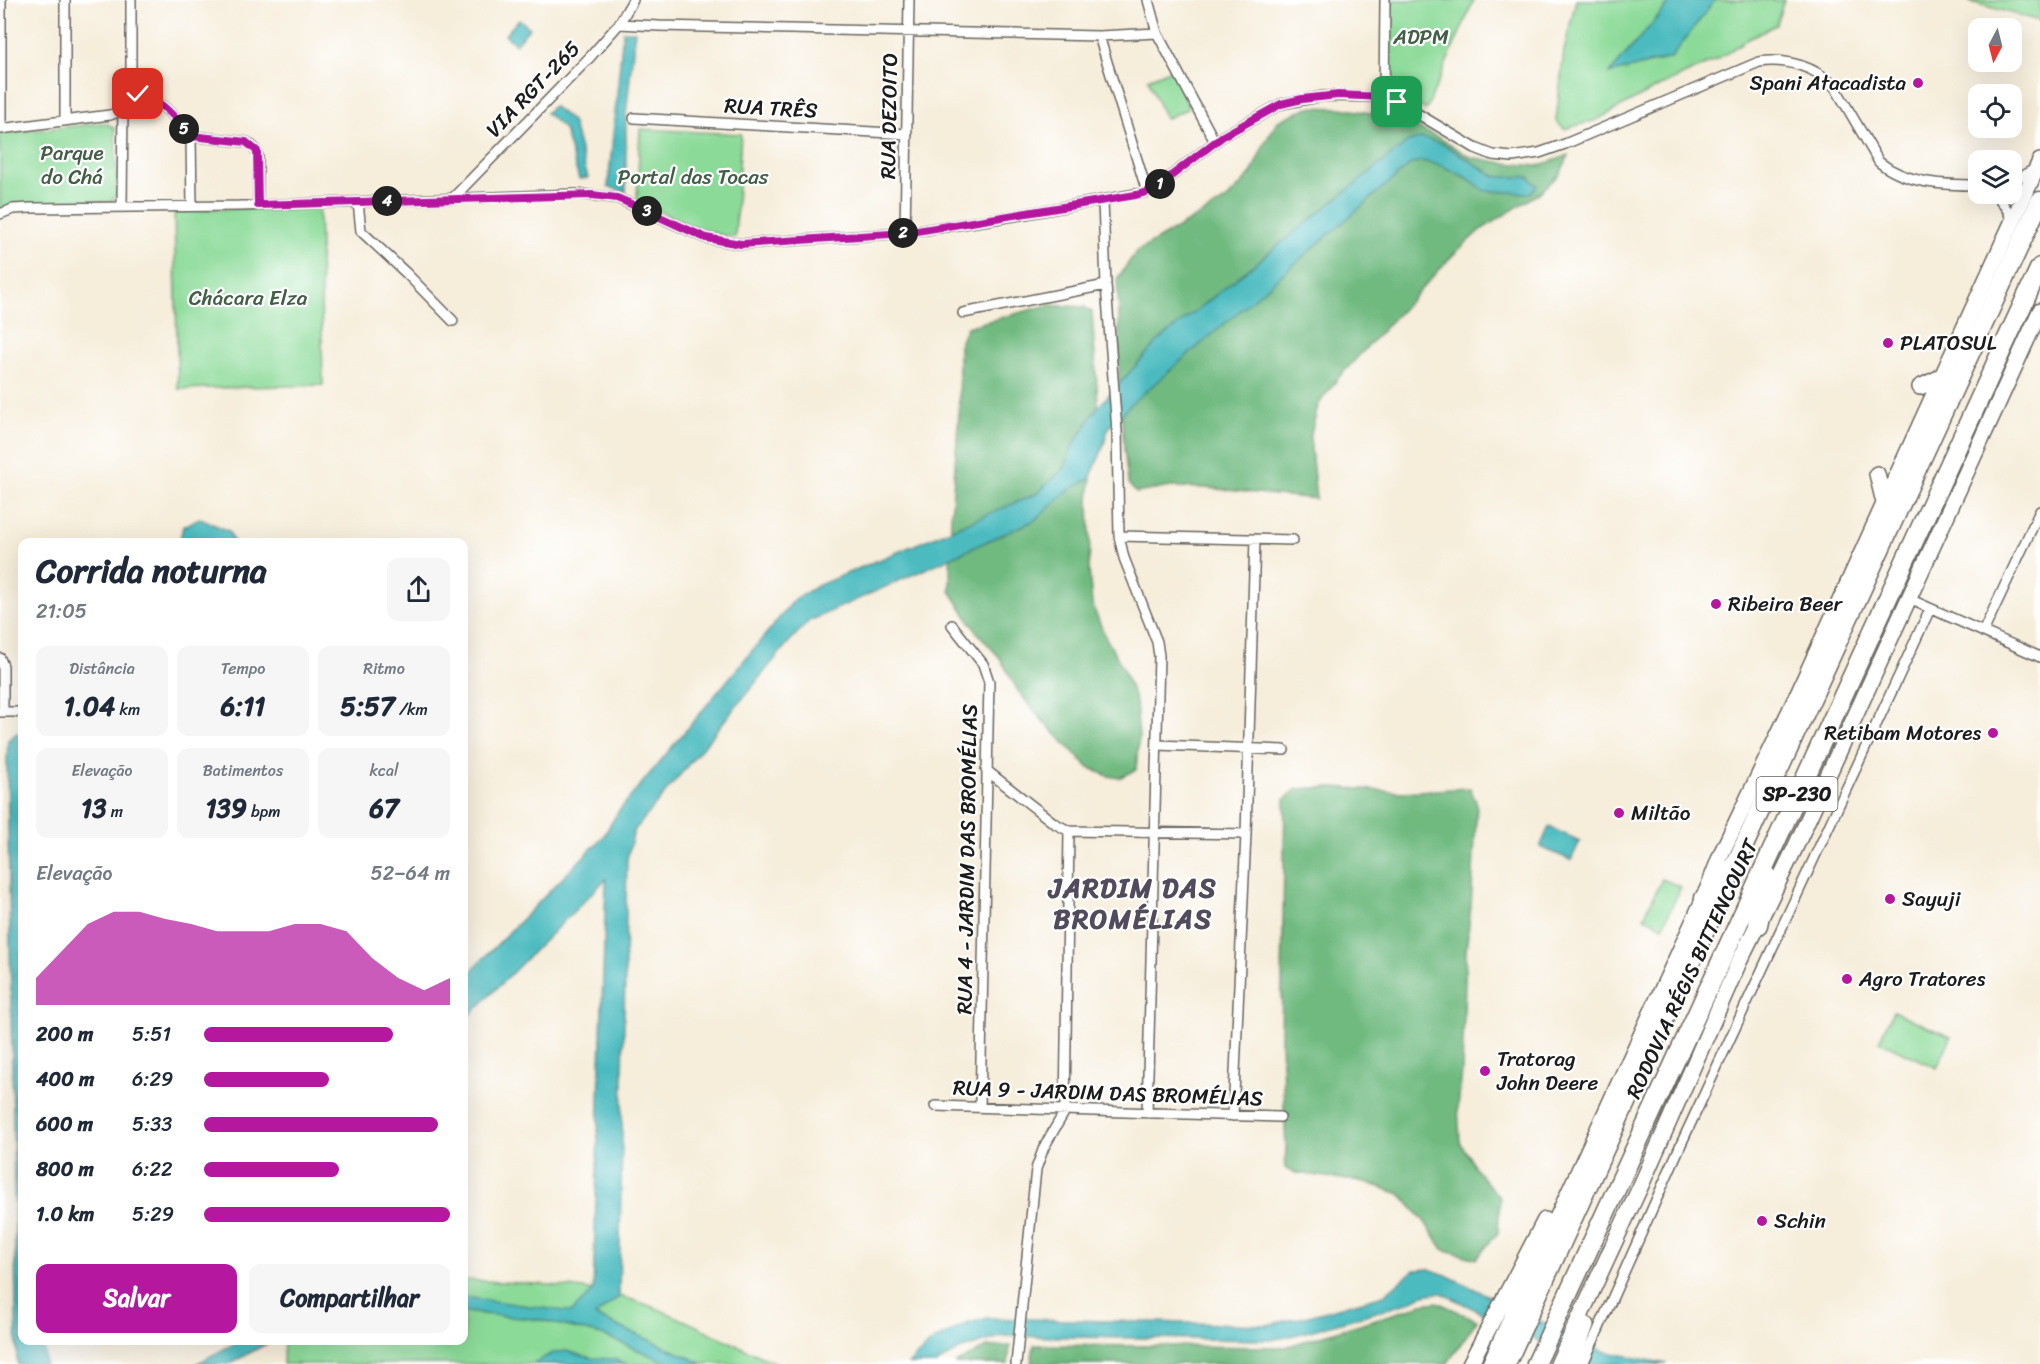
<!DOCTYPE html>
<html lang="pt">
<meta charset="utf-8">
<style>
body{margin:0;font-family:Sriracha,sans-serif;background:#f6f6f7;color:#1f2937;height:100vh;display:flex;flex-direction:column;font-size:22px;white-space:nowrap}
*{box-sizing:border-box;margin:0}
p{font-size:20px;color:#747a83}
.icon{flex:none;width:33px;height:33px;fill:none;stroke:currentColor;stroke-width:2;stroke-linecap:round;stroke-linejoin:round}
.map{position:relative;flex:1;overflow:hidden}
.sheet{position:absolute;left:18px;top:538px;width:450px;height:807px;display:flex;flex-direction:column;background:#fff;border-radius:12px;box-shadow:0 6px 24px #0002}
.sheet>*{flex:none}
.needle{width:39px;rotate:187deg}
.tools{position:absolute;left:1968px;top:18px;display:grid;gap:12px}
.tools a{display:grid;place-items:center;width:54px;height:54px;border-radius:12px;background:#fff;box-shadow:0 6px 24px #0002;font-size:30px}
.pin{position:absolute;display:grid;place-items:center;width:51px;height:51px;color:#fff;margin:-26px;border-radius:12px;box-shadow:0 3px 9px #0006}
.km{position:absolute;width:30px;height:30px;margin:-15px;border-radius:50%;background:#222;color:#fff;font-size:16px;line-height:30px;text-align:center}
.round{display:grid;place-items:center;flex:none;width:63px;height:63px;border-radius:12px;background:#f6f6f7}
.headline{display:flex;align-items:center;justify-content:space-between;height:102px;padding:0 18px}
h1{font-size:33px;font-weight:700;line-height:45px}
.figures{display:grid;grid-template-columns:repeat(3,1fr);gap:9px;height:102px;padding:6px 18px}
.figures div{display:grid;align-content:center;border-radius:12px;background:#f6f6f7;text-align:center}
.figures b{font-size:26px;font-weight:700}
.figures small{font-size:16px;font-weight:400}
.figures p{font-size:16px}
.chart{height:168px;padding:12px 18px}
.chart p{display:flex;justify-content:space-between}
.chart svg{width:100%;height:108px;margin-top:6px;fill:#b5179e;opacity:.7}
.cta{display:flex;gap:12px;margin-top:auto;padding:12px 18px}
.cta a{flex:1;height:69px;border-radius:12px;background:#b5179e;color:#fff;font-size:24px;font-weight:700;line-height:69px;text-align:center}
.cta a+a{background:#f6f6f7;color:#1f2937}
ul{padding:0 18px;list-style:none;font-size:20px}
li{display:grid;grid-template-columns:96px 72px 1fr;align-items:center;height:45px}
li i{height:15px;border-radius:8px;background:#b5179e}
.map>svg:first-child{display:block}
.green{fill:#8bda98;stroke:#547b5a;stroke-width:1.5}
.forest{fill:#70ba80;stroke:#466b4e;stroke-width:1.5}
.water{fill:#4cbbc0;stroke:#346c6e;stroke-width:1.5}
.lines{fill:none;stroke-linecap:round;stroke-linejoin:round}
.street-casing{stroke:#68655e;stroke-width:12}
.primary-casing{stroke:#68655e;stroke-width:18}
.highway-casing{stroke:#68655e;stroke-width:21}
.street{stroke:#fff;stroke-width:9}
.primary{stroke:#fff;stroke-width:15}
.highway{stroke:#fff;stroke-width:18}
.route-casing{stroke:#fff;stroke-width:12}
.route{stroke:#b5179e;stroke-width:8}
.poi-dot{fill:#b5179e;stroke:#fff;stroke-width:2}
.labels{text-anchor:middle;stroke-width:4.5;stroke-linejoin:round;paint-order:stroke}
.shield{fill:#fff;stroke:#606060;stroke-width:1.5}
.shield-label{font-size:20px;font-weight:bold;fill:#1c1c1c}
.park-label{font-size:21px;fill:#435e47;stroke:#fff}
.poi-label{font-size:21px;fill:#1c1c1c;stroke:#fff;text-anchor:start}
.street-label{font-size:21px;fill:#1c1c1c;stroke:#fff}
.district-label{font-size:27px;font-weight:bold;letter-spacing:1.5px;fill:#514b5b;stroke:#fff}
</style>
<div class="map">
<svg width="2040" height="1364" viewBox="0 0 2040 1364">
<rect width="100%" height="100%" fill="#fff"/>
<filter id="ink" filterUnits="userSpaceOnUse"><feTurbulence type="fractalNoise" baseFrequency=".0167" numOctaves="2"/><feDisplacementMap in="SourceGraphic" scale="12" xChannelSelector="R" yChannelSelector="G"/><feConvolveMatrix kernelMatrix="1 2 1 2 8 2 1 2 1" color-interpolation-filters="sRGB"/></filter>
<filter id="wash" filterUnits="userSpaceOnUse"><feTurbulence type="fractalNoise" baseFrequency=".008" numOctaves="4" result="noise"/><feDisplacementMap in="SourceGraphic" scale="24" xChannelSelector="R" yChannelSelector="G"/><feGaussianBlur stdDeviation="1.35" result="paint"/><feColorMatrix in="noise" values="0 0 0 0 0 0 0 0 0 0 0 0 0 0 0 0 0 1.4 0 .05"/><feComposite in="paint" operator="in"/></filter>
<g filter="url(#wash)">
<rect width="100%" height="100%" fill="#f6edda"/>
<path class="green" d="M1388,0h86l-48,110 -26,-15 -13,-5z
M1576,0h208l-8,25 -30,15 -28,19 -62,29 -59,32 -33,9 -8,-8 8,-70z
M1969,0h71v21l-69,-19z
M1172,69l17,39 -24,11 -17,-40z
M102,123l6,1 7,5 2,65 -6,8 -100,2 -11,5v-75z
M640,129l101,5 -6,103c-36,-3 -67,-22 -98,-37z
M319,207l4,178 -145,4 -4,-179z
M1662,879l19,8 -18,39 -19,-9z
M1893,1011l58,26 -14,31 -58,-27z
M464,1280c47,3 95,3 141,13 62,12 116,48 174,71h-496l1,-23h180z"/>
<path class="forest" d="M1308,107l33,1 35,6 34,10 31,15 29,18 34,6 34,3 31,-11 -9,19 -22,20 -59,37 -26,24 -114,122 -21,28 -8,33 6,61 -110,-11 -35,-1 -35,6 -8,-10 -4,-35 -5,-67v-68l-2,-34 19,-27 90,-52 25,-26 14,-32 13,-21z
M1048,305l36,2 8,5 6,90 -9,98 1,35 -1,35 3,34 13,32 18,32 13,34 3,34 -3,34 -17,8 -11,-2 -20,-9 -48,-49 -22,-27 -18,-33 -24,-27 -26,-40 1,-74 8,-104v-68l8,-18z
M1332,787l70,5 68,-4 7,16 -6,103 -5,44 -4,121 -4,35 2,35 18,30 22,26 -2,35 -22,26 -33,-10 -19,-28 -24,-27 -35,-12 -69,-9 -11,-5 1,-21 -5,-104 4,-244 12,-10z
M1437,1302l40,18 -30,44h-416l3,-19 251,2 124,-38 13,-5z
M1010,1346l-2,18h-53l32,-17z"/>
<path class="water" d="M1672,0h43l-44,58 -62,16z
M519,19l11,9 -15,16 -10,-9z
M623,31h12l-9,84v77l-18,-5z
M553,106l19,15 16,57 -9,1 -15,-50 -18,-16z
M1422,138l21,6 53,33h33l8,9 -6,7 -46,-2 -16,-12 -27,-13 -20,-5 -11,3 -279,239 -24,26 -5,19 -13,31 -18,9 -37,32 -226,101 -21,22 -154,188 -7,28 -8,438 -24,19 109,48h-33l-69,-29 -61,-15 -77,-8v-15l108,15 21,-21 13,-412 -142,142v-43l139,-141 15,-25 177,-213 22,-13 219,-92 29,-27 7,-20 25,-39 61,-67 250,-199z
M199,518l30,13 5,12h-55l4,-16z
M17,733l5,1v607h22l1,23h-28l-10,-604 1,-20z
M1549,827l31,14 -9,19 -31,-13z
M1429,1269l17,6 156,76 65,13h-74l-38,-15 -113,-56c-15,-1 -25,4 -38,11l-112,32 -22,4 -267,-4 -44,14 -23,14h-28l25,-23 33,-17 20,-6 281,7 42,-9 75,-21 30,-25z
M239,1341h33l-43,23h-33z
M566,1351l25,7 23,1 12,5h-94l21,-11z"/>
</g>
<g filter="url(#ink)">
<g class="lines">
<g class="street-casing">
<path id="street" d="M1,0v129
M65,0v120
M1148,0l9,33 58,109
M619,24l40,2 440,10 58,-3
M1099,36l48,156
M131,95c28,-1 43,22 60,41l55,6c7,4 11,7 12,16v47
M131,95v-95
M1384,97l1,-97
M634,118l273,16
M0,129l110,-14 5,-2 16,-18
M191,136l1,70
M2012,181l23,-12
M1996,194l12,17 4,11
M453,198l137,-141 29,-33 14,-24
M1103,200l3,85 11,146 2,105 5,22 33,84 2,14 -12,457
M358,202l3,29 45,42 47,48
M122,206l1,-101
M0,214l13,-5 18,-1 208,-2 339,-12 39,4 89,40 35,6 164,-11 109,-17 133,-24 20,-13 56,-43 58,-32 43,-8 60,1 24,11 67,40 18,7 19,2 27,-4 26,-9 194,-82c27,-4 58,5 76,25l44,75c27,22 65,23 99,23
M905,233l4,-233
M963,313l143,-28
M1119,536l174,4
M1907,598l133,59
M952,625l31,39 6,18 -9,425
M1983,632l57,-121
M0,658l3,8v46
M0,712h22
M1157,745l127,5
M986,770l68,53 15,8 177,3
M935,1106l345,11
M1233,1116l13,-282 9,-295
M1016,1364l20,-195 8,-22 21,-36 4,-280
M1583,1364l99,-222 248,-533"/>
</g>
<g class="primary-casing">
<path id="primary" d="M1920,387l21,-10
M1877,474l7,29
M1470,1364l75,-144
M1490,1364l214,-466 18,-46 71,-148 247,-543
M1558,1364l84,-181 97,-221 55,-112 246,-539
M1572,1364l14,-39"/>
</g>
<g class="highway-casing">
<path id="highway" d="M1704,898l19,-29
M1758,925l10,-48
M1506,1364l534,-1163
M1536,1364l504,-1097"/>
</g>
<use href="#street" class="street"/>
<use href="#primary" class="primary"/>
<use href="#highway" class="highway"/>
</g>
</g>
<g class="lines" filter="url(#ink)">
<g class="route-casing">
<path id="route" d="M138,94c24,5 38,25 53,42l55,6 11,9 1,54 334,-10 25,3 14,6 75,34 35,6 164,-11 231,-38 11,-3 11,-6 65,-50 58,-32 21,-5 36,-4 46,2 13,5"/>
</g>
<use href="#route" class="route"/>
</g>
<g class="poi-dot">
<circle cx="1918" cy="83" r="6"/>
<circle cx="1888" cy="343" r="6"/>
<circle cx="1716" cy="604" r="6"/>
<circle cx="1993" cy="733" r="6"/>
<circle cx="1619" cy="813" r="6"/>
<circle cx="1890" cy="899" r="6"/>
<circle cx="1847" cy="979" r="6"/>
<circle cx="1485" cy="1071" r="6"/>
<circle cx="1762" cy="1221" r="6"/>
</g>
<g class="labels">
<rect class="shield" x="1756.5" y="777" width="81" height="34" rx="4.5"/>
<g class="shield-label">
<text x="1797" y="801">SP-230</text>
</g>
<g class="park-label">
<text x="1421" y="44">ADPM</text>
<text x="72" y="160">Parque<tspan x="72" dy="24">do Chá</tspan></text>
<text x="693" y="184">Portal das Tocas</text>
<text x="248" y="305">Chácara Elza</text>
</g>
<g class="poi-label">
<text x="1906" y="90" text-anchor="end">Spani Atacadista</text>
<text x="1900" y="350">PLATOSUL</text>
<text x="1728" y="611">Ribeira Beer</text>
<text x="1981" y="740" text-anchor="end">Retibam Motores</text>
<text x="1631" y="820">Miltão</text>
<text x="1902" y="906">Sayuji</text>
<text x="1859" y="986">Agro Tratores</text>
<text x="1497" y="1066">Tratorag<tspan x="1497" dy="24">John Deere</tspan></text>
<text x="1774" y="1228">Schin</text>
</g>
<g class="street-label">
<text transform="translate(533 89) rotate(-46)" y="7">VIA RGT-265</text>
<text transform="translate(771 108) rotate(3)" y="7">RUA TRÊS</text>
<text transform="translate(889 116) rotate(-89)" y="7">RUA DEZOITO</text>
<text transform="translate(967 859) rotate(-89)" y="7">RUA 4 - JARDIM DAS BROMÉLIAS</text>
<text transform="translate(1692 969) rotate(-65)" y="7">RODOVIA RÉGIS BITTENCOURT</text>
<text transform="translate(1108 1093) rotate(2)" y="7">RUA 9 - JARDIM DAS BROMÉLIAS</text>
</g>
<g class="district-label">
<text x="1133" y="897">JARDIM DAS<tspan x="1133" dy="31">BROMÉLIAS</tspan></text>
</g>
</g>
</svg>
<div class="tools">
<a><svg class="needle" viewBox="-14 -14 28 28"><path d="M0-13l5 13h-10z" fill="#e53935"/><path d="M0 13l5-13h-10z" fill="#747a83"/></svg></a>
<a><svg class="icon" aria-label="locate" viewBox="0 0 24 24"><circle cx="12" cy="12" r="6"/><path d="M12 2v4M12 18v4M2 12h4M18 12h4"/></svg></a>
<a><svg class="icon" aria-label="layers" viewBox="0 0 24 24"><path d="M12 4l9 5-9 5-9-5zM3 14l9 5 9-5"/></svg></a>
</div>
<div class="pin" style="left:1397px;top:102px;background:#1e9e55"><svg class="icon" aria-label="arrive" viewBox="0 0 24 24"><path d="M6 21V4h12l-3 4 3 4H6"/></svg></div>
<div class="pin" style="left:138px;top:94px;background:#d93025"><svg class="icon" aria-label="check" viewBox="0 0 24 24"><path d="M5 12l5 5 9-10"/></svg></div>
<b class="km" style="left:1160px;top:184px">1</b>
<b class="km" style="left:903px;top:233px">2</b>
<b class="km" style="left:647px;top:211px">3</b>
<b class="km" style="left:387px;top:201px">4</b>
<b class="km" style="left:184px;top:129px">5</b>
<section class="sheet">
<div class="headline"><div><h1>Corrida noturna</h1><p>21:05</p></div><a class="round"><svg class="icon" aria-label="share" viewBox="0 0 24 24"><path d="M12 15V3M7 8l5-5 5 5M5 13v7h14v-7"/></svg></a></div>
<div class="figures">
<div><p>Distância</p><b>1.04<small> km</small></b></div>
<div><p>Tempo</p><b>6:11</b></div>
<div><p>Ritmo</p><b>5:57<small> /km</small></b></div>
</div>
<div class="figures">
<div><p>Elevação</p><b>13<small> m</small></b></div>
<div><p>Batimentos</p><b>139<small> bpm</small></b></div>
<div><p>kcal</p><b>67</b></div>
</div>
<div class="chart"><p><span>Elevação</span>52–64 m</p>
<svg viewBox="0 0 160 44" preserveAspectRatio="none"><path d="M0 44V33L10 22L20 11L30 6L40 6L50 9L60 11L70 14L80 14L90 14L100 11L110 11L120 14L130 25L140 33L150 38L160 33V44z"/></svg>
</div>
<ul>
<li><b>200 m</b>5:51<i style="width:77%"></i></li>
<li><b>400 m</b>6:29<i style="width:51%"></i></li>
<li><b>600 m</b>5:33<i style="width:95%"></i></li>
<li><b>800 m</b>6:22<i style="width:55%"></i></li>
<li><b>1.0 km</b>5:29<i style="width:100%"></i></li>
</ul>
<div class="cta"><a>Salvar</a><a>Compartilhar</a></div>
</section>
</div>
